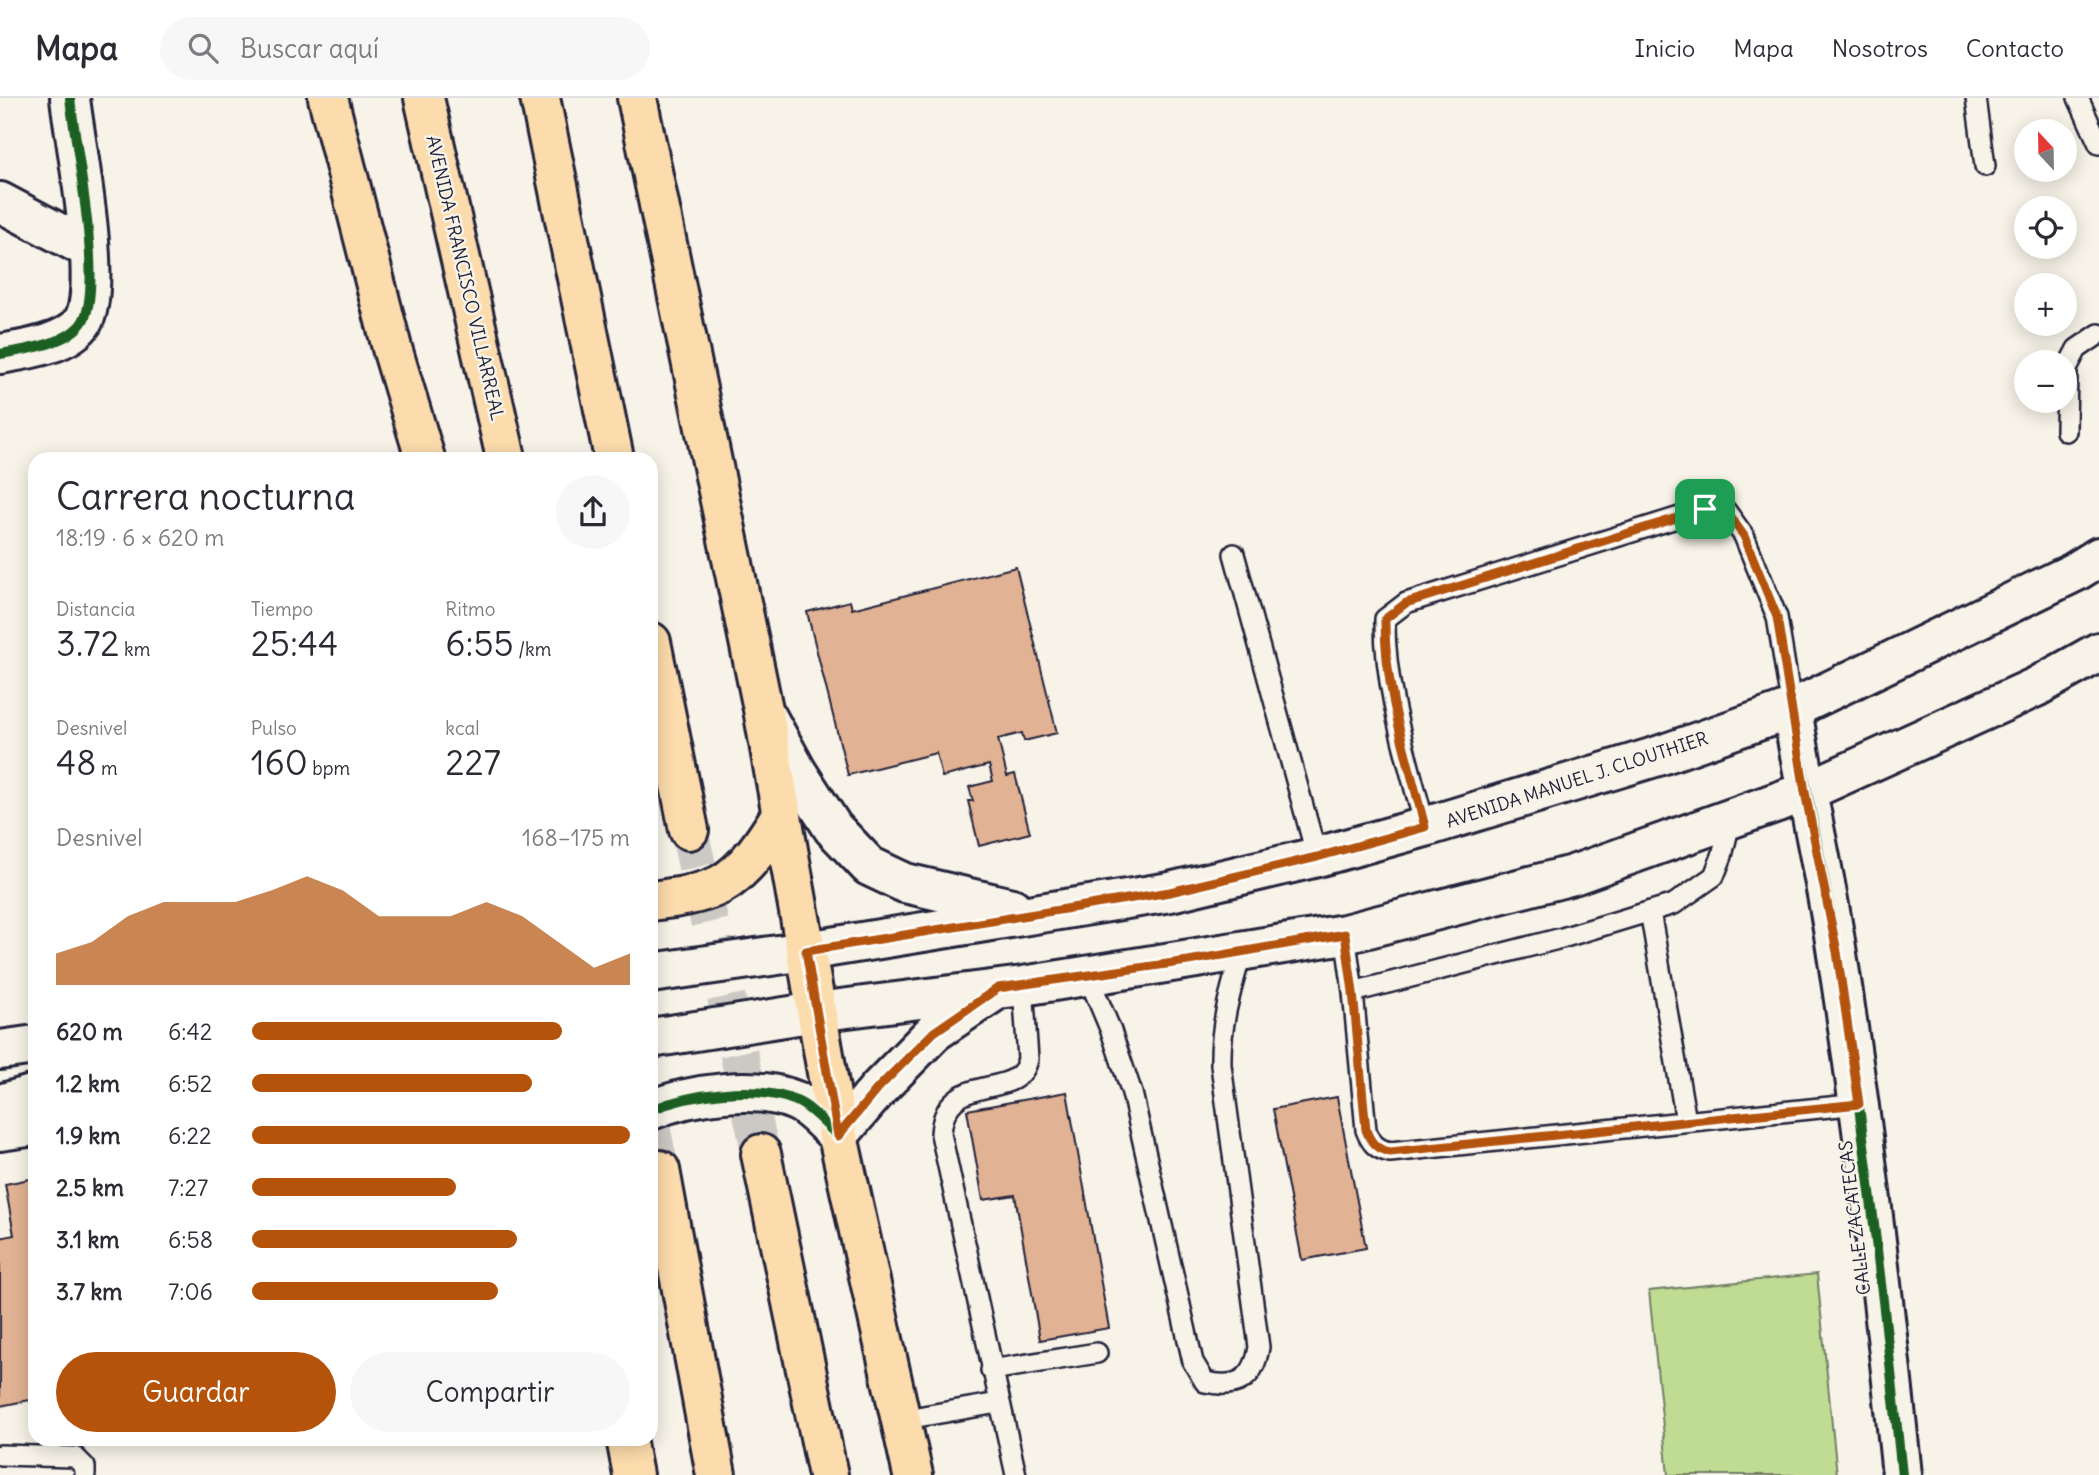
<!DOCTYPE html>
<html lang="es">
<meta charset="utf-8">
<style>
body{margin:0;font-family:Delius,sans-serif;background:#f7f7f7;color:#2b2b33;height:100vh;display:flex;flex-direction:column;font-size:26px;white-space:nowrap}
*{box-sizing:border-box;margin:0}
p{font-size:23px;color:#7c7c81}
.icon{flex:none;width:38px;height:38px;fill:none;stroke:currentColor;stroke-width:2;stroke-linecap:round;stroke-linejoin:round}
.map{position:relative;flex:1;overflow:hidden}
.panel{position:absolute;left:28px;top:354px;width:630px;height:994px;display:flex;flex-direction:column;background:#fff;border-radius:21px;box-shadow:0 4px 18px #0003}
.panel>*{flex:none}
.needle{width:46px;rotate:338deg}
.buttons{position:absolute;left:2014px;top:21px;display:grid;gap:14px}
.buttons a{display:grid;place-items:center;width:63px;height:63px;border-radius:50%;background:#fff;box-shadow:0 4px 18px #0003;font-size:35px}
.pin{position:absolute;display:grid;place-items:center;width:60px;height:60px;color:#fff;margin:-30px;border-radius:14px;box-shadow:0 4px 10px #0006}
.round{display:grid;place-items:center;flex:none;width:74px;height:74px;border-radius:37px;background:#f7f7f7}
.overview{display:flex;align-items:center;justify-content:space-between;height:119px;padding:0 28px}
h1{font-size:38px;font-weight:600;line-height:52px}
.metrics{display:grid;grid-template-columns:repeat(3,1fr);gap:10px;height:119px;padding:7px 28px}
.metrics div{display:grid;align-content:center}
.metrics b{font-size:35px;font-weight:600}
.metrics small{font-size:19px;font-weight:400}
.metrics p{font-size:19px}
.chart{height:196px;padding:14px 28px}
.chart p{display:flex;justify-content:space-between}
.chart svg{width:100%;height:126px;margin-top:7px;fill:#b45309;opacity:.7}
.action{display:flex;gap:14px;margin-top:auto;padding:14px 28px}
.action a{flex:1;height:80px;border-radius:42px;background:#b45309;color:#fff;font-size:28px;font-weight:600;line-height:80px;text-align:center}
.action a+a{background:#f7f7f7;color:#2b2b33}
ul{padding:0 28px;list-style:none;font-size:23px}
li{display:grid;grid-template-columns:112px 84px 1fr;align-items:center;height:52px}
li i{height:18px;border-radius:9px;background:#b45309}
header{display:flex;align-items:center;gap:42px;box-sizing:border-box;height:98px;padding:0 35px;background:#fff;border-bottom:2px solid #e1e1e2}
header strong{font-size:33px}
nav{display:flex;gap:38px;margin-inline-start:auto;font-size:24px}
.search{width:490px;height:63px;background:#f7f7f7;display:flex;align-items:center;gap:18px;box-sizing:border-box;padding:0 24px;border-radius:38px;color:#7c7c81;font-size:26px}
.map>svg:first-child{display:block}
.green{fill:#c0db92;stroke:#717e66;stroke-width:2}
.building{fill:#e1b293;stroke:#22223b;stroke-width:2}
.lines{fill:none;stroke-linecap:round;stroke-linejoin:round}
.highway-tunnel{stroke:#ccc9c5;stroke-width:38;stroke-dasharray:38 19;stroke-linecap:butt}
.lane-casing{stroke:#22223b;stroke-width:24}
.street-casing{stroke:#22223b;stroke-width:44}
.secondary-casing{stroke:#22223b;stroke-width:44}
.primary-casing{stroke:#22223b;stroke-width:44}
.highway-casing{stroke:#22223b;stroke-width:44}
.lane{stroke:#f7f3e8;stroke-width:19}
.street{stroke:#f7f3e8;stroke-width:38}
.secondary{stroke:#f7f3e8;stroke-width:38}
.primary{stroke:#fcdcac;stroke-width:38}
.highway{stroke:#fcdcac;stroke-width:38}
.cycleway-casing{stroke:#f7f3e8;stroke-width:15}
.cycleway{stroke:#1b5e20;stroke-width:10}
.route-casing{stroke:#fff;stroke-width:14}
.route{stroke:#b45309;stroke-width:9}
.labels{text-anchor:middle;stroke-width:5;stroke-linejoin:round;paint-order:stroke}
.street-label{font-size:18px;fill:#22223b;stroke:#f7f3e8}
</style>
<header>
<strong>Mapa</strong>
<div class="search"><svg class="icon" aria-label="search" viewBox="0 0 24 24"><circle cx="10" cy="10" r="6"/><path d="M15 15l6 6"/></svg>Buscar aquí</div>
<nav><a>Inicio</a><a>Mapa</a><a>Nosotros</a><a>Contacto</a></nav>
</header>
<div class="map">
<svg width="2099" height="1377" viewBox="0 0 2099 1377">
<rect width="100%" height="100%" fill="#f7f3e8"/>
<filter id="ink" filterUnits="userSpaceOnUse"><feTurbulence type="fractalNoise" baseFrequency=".0143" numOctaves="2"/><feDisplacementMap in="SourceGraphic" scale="14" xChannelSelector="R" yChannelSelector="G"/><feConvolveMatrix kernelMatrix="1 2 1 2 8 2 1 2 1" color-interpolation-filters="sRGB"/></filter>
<g filter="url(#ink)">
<path class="green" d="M1817,1176l20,201h-169l-19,-184z"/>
<path class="building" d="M1016,469l41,166 -33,8 -2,-8 -24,6 9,37 8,-2 15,59 -51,13 -11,-45h5l-4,-14 24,-6 -4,-16 -47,12 -6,-24 -88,22 -41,-163 43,-11 2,8z
M1067,994l42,236 -69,12 -25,-145 -32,5 -16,-90z
M1337,999l29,151 -64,12 -29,-151z
M35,1080v221l-35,7v-168l14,-3 -9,-51z"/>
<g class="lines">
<path class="highway-tunnel" d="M689,732l72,324
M651,1029l9,43"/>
<g class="lane-casing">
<path id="lane" d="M1976,0l9,68
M2078,0l21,46
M2066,333l1,-63 10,-19 22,-15
M1234,456l83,303
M1425,729c-17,-67 -41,-138 -40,-208l21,-16 299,-94 21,2 18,25 33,81 15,92
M1650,813l36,210
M1345,836l8,58 13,138c5,13 10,19 24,22l469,-48
M1088,878l23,55 21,62 61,269 12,20c32,7 49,-2 54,-35l-38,-282c-1,-41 10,-76 21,-114
M1353,894l209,-54 112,-34 40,-28 8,-20 9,-38
M991,1272l106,-17
M900,1322l98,-17
M0,1357l75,2 10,10v8
M1016,1377l-75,-341c4,-67 78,-30 87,-75l-5,-73"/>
</g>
<g class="street-casing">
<path id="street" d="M0,104l89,47
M0,256c24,-4 69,-10 83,-33 21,-35 -8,-178 -13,-223
M1792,611c13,82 33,163 45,245 27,173 47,347 65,521"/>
</g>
<g class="secondary-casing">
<path id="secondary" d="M767,619l30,55 36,56 36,38 36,17 107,25
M651,875l155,-22 364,-59 147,-35 108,-30 233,-71 134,-47 283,-137 24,-15
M651,940l165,-26 207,-26 322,-52 228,-59 232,-83 231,-105 63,-35
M0,952l35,-5
M0,1006l35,-10
M651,1012c38,-16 106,-26 145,-9 15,6 30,24 42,35l41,-48 55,-56 58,-39
M0,1033l35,-5"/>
</g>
<g class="primary-casing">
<path id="primary" d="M806,853l32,185 75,339
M626,1340l7,37"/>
</g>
<g class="highway-casing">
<path id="highway" d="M328,0l64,250 33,110
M424,0l82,360
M540,0l74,360
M637,0l126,611 43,242
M651,544l38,188
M651,803c23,-3 48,-6 69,-16 26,-14 46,-46 61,-70
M761,1056l67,321
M660,1072l56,305"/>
</g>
<use href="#lane" class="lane"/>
<use href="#street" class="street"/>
<use href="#secondary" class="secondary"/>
<use href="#primary" class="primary"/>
<use href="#highway" class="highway"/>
<g class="cycleway-casing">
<path id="cycleway" d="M0,256c24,-4 69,-10 83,-33 21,-35 -8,-178 -13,-223
M1792,611c13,82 33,163 45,245 27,173 47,347 65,521
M651,1012c38,-16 106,-26 145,-9 15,6 30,24 42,35"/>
</g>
<use href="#cycleway" class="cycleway"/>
</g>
</g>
<g class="lines" filter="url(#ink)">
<g class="route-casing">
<path id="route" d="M1705,411l21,2 18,25 33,81 28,175 32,160 22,152 -469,48c-14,-3 -19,-9 -24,-22l-13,-138 -8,-58 -157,27 -190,27 -64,44 -56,56 -40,48 -32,-185 364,-59 147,-35 108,-30c-17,-67 -41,-138 -40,-208l21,-16z"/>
</g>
<use href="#route" class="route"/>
</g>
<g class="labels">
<g class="street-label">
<text transform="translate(465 180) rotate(77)" y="6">AVENIDA FRANCISCO VILLARREAL</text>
<text transform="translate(1577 682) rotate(-18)" y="6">AVENIDA MANUEL J. CLOUTHIER</text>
<text transform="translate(1855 1120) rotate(-97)" y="6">CALLE ZACATECAS</text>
</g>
</g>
</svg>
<div class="buttons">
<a><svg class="needle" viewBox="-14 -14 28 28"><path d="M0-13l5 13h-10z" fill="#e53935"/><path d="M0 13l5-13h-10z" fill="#7c7c81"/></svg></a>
<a><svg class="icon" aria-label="locate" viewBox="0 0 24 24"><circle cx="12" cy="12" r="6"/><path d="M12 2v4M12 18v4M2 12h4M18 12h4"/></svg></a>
<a>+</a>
<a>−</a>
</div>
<div class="pin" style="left:1705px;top:411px;background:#1e9e55"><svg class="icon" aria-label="arrive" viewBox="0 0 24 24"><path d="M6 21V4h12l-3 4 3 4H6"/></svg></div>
<section class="panel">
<div class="overview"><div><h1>Carrera nocturna</h1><p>18:19 · 6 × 620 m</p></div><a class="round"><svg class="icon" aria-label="share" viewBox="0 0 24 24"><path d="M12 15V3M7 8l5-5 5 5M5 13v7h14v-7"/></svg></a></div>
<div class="metrics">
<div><p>Distancia</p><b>3.72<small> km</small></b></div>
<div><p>Tiempo</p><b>25:44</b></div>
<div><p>Ritmo</p><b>6:55<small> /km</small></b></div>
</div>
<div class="metrics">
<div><p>Desnivel</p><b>48<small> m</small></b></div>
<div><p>Pulso</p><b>160<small> bpm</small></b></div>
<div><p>kcal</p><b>227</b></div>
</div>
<div class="chart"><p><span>Desnivel</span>168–175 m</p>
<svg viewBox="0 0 160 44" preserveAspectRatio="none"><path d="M0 44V33L10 29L20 20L30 15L40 15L50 15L60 11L70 6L80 11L90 20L100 20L110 20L120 15L130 20L140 29L150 38L160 33V44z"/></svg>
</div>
<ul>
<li><b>620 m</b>6:42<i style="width:82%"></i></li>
<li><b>1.2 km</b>6:52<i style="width:74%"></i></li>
<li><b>1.9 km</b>6:22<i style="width:100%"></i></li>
<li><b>2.5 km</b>7:27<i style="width:54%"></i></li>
<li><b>3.1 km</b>6:58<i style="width:70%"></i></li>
<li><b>3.7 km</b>7:06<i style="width:65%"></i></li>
</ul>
<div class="action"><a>Guardar</a><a>Compartir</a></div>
</section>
</div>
